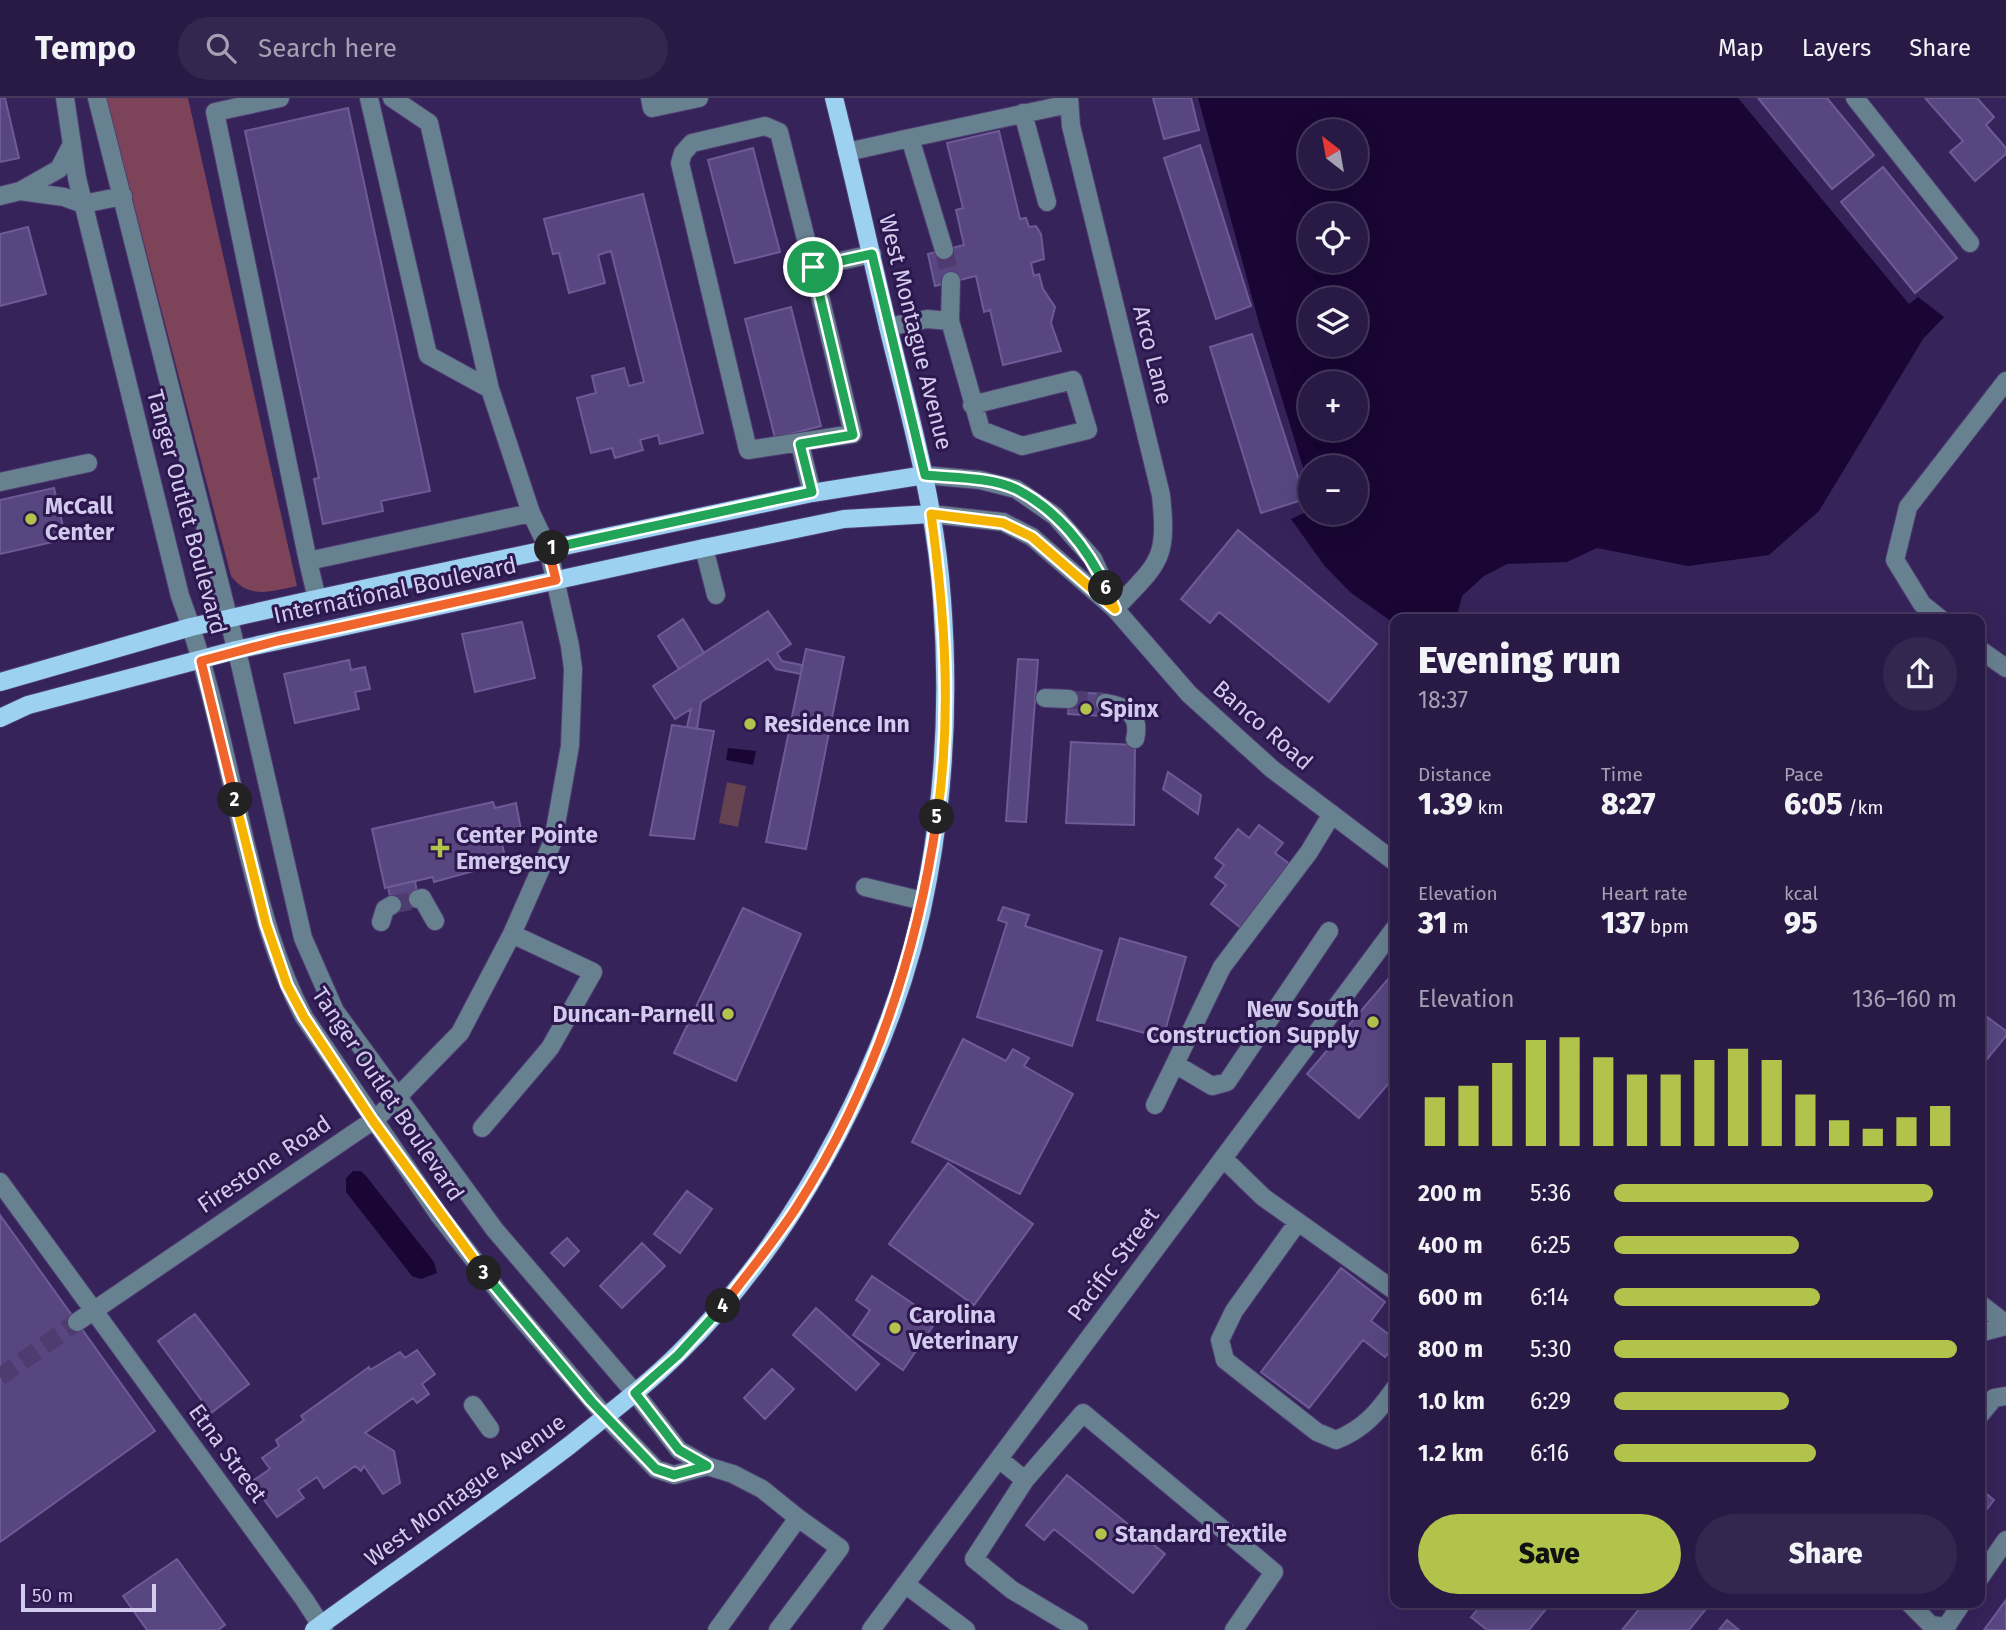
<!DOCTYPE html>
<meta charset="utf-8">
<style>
body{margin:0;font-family:"Fira Sans",sans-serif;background:#34274f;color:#f1f3f6;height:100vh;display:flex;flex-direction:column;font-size:26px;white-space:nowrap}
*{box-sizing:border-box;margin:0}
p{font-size:23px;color:#a5a1b2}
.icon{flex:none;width:38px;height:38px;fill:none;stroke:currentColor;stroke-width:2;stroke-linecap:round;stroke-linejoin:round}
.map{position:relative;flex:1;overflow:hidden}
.side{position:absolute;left:1390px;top:516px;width:595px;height:994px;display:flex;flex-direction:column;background:#281a44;border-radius:14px;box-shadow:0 7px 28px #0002,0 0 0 2px #44385d}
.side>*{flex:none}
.needle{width:46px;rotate:329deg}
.controls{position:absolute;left:1298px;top:21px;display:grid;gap:14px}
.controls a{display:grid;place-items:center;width:70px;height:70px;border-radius:50%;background:#281a44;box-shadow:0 7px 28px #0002,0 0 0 2px #44385d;font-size:35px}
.scale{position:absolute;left:21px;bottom:18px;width:135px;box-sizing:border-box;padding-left:7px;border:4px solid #d3cbed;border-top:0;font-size:19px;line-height:24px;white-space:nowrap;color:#d3cbed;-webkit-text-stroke:5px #2c184e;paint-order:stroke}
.pin{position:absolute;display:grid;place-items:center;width:60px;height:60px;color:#fff;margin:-30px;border:4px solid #fff;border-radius:50%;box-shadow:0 2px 7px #0007}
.km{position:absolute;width:35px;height:35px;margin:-18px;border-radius:50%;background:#222;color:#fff;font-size:19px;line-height:35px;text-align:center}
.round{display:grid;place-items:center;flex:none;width:74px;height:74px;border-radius:37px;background:#34274f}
.headline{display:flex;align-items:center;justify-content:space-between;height:119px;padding:0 28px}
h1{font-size:38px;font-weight:800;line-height:52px}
.metrics{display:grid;grid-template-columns:repeat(3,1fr);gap:10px;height:119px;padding:7px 28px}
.metrics div{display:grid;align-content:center}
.metrics b{font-size:30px;font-weight:800}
.metrics small{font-size:19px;font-weight:400}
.metrics p{font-size:19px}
.chart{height:196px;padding:14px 28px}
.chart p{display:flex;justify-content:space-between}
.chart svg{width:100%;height:126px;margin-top:7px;stroke:#b2c34c;stroke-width:6}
.action{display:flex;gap:14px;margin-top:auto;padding:14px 28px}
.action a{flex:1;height:80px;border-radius:42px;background:#b2c34c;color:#111;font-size:28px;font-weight:800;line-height:80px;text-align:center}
.action a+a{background:#34274f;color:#f1f3f6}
ul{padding:0 28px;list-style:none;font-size:23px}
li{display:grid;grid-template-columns:112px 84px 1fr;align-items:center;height:52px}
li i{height:18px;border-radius:9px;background:#b2c34c}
header{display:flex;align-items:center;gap:42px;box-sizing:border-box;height:98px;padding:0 35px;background:#281a44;border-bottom:2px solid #44385d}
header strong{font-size:33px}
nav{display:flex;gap:38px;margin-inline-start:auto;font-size:24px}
.search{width:490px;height:63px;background:#34274f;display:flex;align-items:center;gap:18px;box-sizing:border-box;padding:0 24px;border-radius:38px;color:#a5a1b2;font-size:26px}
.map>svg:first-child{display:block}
.green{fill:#65424f}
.forest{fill:#7d4359}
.water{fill:#190634;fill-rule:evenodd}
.building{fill:#584680;stroke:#6d5b97;stroke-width:2}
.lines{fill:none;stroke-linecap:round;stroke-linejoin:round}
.minor-tunnel{stroke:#4e3c70;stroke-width:18;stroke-dasharray:18 9;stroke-linecap:butt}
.minor-casing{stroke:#4f3e72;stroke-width:20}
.major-casing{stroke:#4f3e72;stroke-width:20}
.minor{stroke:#688191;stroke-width:18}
.major{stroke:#9dd1f2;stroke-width:18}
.split-1-casing{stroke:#fff;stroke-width:14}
.split-2-casing{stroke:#fff;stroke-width:14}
.split-3-casing{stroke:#fff;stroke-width:14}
.split-4-casing{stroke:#fff;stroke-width:14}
.split-5-casing{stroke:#fff;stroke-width:14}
.split-6-casing{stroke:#fff;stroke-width:14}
.split-7-casing{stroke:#fff;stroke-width:14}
.split-1{stroke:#22a559;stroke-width:9}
.split-2{stroke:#f0652b;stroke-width:9}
.split-3{stroke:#f5b400;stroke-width:9}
.split-4{stroke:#22a559;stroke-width:9}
.split-5{stroke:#f0652b;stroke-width:9}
.split-6{stroke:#f5b400;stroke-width:9}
.split-7{stroke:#22a559;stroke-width:9}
.poi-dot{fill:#b2c34c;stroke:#2c184e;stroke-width:2.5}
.labels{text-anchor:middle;stroke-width:6;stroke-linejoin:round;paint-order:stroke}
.street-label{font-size:23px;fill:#d3cbed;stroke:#2c184e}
.poi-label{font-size:23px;font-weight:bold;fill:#d3cbed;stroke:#2c184e;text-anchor:start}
</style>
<header>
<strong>Tempo</strong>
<div class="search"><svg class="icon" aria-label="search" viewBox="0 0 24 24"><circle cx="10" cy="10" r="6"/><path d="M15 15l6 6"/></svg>Search here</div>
<nav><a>Map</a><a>Layers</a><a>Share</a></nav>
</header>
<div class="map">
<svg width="2006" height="1532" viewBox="0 0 2006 1532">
<rect width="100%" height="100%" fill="#36235a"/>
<path class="green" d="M727,684l19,4 -8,41 -19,-4z"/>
<path class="forest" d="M106,0h82l109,488c-26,5 -48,14 -66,-10z"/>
<path class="water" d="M1198,0h540l171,206 9,-7 26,20 -21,22 -104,172 -50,44 -81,11 -91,-18 -30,14 -60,2 -23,12 -22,20 -6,23 -61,1v4l-45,-32 -26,-27 -33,-46 20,-9v3h45v-46h-45v27l-52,-171zM1311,33h45v46h-45zM1311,117h45v46h-45zM1311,201h45v46h-45zM1311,285h45v46h-45z
M728,650l28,3 -3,14 -27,-5z
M353,1073h8l5,5 68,86 3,11 -16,6 -9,-3 -66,-84v-14z"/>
<path class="building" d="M0,0h5l14,60 -19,4z
M1153,0h38l8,32 -35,9z
M1758,0h69l47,57 -42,34z
M1925,0h52l17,19 -8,8 20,23v6l-31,27 -25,-29 13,-11z
M348,10l82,383 -49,10 2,10 -60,13 -9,-45 5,-1 -74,-347z
M999,33l21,88 6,-1 3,9 7,-1 5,8 3,25 -13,4 3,13 5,-2 4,15 12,18 -4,16 10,28 -58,14 -13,-55 -6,2 -8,-36 -41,10 -7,-32 36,-9 -8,-35 7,-2 -16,-65z
M1200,47l51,161 -35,13 -52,-161z
M753,50l27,104 -45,11 -27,-103z
M1883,69l74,91 -42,35 -74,-91z
M643,96l60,239 -43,11 -2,-9 -18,5 3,10 -28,8 -3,-10 -21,5 -14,-55 19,-5 -4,-17 32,-8 5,18 15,-4 -33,-131 -13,4 7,28 -36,10 -10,-40 -6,1 -9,-35z
M28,129l18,67 -46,12v-72z
M791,209l30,119 -46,12 -30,-119z
M1252,236l53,165 -44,14 -51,-166z
M54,390l12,51 -66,15v-54z
M1238,432l139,114 -48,58 -110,-90 -9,11 -29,-24z
M768,513l23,33 -14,9 5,8 20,4 -1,9 -25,-5 -8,-10 -67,43 -4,27 -10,-2 4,-18 -16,10 -22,-33z
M683,521l21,34 -25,16 -21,-33z
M522,524l13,56 -60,14 -13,-58z
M806,551l38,8 -38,192 -40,-7z
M1018,561l20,1 -12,162 -20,-1z
M349,562l2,10 14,-3 5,22 -15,3 4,17 -64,14 -11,-49z
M1070,594l36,2 -3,22 -35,-2z
M672,627l42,6 -20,108 -44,-4z
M1071,644l64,3 -1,80 -68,-2z
M1168,674l33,23 -3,19 -35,-25z
M493,704l2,6 21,-5 5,27 -21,4 6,28 -72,20 -1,-5 -48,11 -13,-59z
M1259,727l24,18 -8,10 16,12 -50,63 -30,-24 15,-19 -11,-8 9,-12 -9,-7 23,-29 11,9z
M415,783l4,24 -26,6 -5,-24z
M1003,809l26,8 -4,11 77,25 -30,95 -95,-29 30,-94 -9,-3z
M743,810l58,26 -65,147 -62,-28z
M1120,840l66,19 -23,81 -66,-18z
M1395,873v105l-36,42 -52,-44z
M1979,913l27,20v5l-27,33z
M963,941l43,22 7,-12 16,9 -5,8 49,28 -53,100 -108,-52z
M948,1065l85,61 -59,81 -85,-61z
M687,1093l25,18 -32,44 -26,-19z
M0,1117l155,216 -155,111z
M567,1140l12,13 -15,15 -13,-13z
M642,1145l23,23 -43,42 -22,-22z
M1341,1170l44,34 -14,19 24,18v6l-10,12 -22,-17 -54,68 -48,-36z
M872,1178l65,44 -34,50 -50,-35 17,-25 -14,-10z
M816,1210l63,56 -23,26 -63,-55z
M195,1216l54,70 -38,29 -53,-72z
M417,1252l18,24 -13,10 7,10 -12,9 -4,-5 -48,35 29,18 6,32 -17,11 -19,-28 -3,5 -6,-5 -31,22 -7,-11 -19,13 6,8 -27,19 -26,-35 19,-13 -8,-11 17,-12 -3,-6 28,-20 -3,-4 68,-49 1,3 30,-18 5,6z
M772,1271l22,20 -29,30 -21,-21z
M1067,1377l98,79 -32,39 -79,-64 -10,11 -18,-15z
M1979,1390l15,12 -15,19z
M177,1461l48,66 -7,5h-71l-24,-34z
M2006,1502v30h-22z
M1483,1505h68l-22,27h-42l-16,-13z
M1644,1505h55l7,6 -17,21h-67z
M1727,1522l12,10h-20z"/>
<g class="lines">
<path class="minor-tunnel" d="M944,152l7,31
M1069,601l36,4
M392,807l26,-6
M0,1279l77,-55"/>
<g class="minor-casing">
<path id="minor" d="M65,0l12,80 103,418c30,80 46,166 66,249 15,60 29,117 58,172l135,198 64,82 103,120 50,52 18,6 33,-9
M97,0l143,566 63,274 32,73 160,219 140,163 44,57 28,16 26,8 29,15 36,29 -81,112
M280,0l-65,14 93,449
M369,0l59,257 62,34
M392,0l37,25 61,266 41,124
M650,0l2,10 47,-10
M1069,0l2,28 90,369c7,66 -2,67 -46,114
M1855,0l115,145
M1023,15l24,89
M910,40l159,-34
M847,54l63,-14 34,112
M20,93l44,6 19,7
M0,98l20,-5 39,-22 13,-25
M83,106l40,-8
M813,169l-34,-135 -14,-6 -73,17 -9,10 -3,10 68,287 105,-16 -40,-167 59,-13
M950,223l1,-40
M888,229l39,-8 23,2 31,109 41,16 66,-16 -15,-50 -101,25
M800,346l12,49
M925,377l55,5 36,9 39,27 38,43 21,46
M0,384l88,-19
M931,416l72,8 29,15 83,72 74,85 83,75 123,93
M704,450l12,47
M1942,522l-20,-16 -27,-44 13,-53 98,-126
M1979,551l27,19
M1045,600l24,1
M1105,605c21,3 36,12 30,36
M865,789l58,14
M418,801l4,-1 13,23
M381,824l4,-13 7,-4
M1175,966l37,22 15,-4 102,-151
M1155,1007l67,-138 87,-115 23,-38
M482,1030l68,-80 43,-76 -81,-38
M1223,1060l40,39 132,94
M0,1084l304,417 20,31
M1298,1124l-64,89 -14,29 5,20 92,72 19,8c28,-11 42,-28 59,-52
M1979,1205l27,21
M77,1224l301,-205 82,-84 52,-99 41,-93 17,-95 3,-77 -3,-23 -22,-98 -17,-35 -223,48 9,38
M1979,1235l27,-7
M473,1307l17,24
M1979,1318l15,-18 12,-2
M999,1361l26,21 58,-67 191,159 -40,58
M1025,1382l-51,79 38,31 67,40
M1979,1481l27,-39
M905,1486l61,46
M1909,1505l22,22 15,2 16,-24
M778,1532l62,-82 -42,-30
M871,1532l524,-702"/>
</g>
<g class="major-casing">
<path id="major" d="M0,584l191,-55 111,-25 510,-109 113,-18
M0,620l28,-13 208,-55 468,-102 140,-29 87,-5
M314,1532c85,-62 172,-121 256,-185 37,-30 76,-59 110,-93 121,-120 218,-305 248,-473 17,-92 21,-186 14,-279 -6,-90 -30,-177 -52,-265 -19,-79 -36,-158 -56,-237"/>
</g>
<use href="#minor" class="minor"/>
<use href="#major" class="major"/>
</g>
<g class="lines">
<g class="split-1-casing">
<path id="split-1" d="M552,450l260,-56 -12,-48 53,-9 -40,-168"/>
</g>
<g class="split-2-casing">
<path id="split-2" d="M235,702l-34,-139 76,-20 279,-61 -8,-32h4"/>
</g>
<g class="split-3-casing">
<path id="split-3" d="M235,702l31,124 21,61 17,32 69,104 111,152"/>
</g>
<g class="split-4-casing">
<path id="split-4" d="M484,1175l107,128 65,68 18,6 33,-9 -28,-16 -44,-57 43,-38 45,-49"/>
</g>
<g class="split-5-casing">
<path id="split-5" d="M723,1208c24,-32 51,-64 73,-98 76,-118 121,-253 141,-391"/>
</g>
<g class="split-6-casing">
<path id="split-6" d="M937,719c15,-101 8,-203 -6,-303l72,9 29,14 83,72 -9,-21"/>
</g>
<g class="split-7-casing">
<path id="split-7" d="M813,169l59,-13 53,221c29,3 65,2 91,14 40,20 72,59 90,99"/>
</g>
<use href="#split-1" class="split-1"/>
<use href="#split-2" class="split-2"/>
<use href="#split-3" class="split-3"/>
<use href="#split-4" class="split-4"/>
<use href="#split-5" class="split-5"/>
<use href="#split-6" class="split-6"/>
<use href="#split-7" class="split-7"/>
</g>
<g class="poi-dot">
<circle cx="31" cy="421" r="7"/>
<circle cx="1086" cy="611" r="7"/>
<circle cx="750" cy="626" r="7"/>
<path d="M436.5 739.5h7v7h7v7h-7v7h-7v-7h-7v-7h7z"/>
<circle cx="728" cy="916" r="7"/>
<circle cx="1373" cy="924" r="7"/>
<circle cx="895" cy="1230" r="7"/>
<circle cx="1101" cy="1436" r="7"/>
</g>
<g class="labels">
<g class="street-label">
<text transform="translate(916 234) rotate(76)" y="8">West Montague Avenue</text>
<text transform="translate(1153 257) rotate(76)" y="8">Arco Lane</text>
<text transform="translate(187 414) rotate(75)" y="8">Tanger Outlet Boulevard</text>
<text transform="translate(395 492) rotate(-12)" y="8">International Boulevard</text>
<text transform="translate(1263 627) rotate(41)" y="8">Banco Road</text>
<text transform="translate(388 996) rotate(56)" y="8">Tanger Outlet Boulevard</text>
<text transform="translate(264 1066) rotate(-34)" y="8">Firestone Road</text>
<text transform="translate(1113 1166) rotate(-53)" y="8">Pacific Street</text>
<text transform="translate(228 1355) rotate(54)" y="8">Etna Street</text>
<text transform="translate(465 1392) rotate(-36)" y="8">West Montague Avenue</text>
</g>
<g class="poi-label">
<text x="45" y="416">McCall<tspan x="45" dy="26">Center</tspan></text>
<text x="1100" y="619">Spinx</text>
<text x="764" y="634">Residence Inn</text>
<text x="456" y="745">Center Pointe<tspan x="456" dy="26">Emergency</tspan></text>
<text x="1359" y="919" text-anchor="end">New South<tspan x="1359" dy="26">Construction Supply</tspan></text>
<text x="714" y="924" text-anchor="end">Duncan-Parnell</text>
<text x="909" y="1225">Carolina<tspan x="909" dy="26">Veterinary</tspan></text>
<text x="1115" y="1444">Standard Textile</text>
</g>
</g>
</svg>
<div class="controls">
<a><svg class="needle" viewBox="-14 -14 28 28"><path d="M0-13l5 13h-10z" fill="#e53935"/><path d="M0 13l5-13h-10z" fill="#a5a1b2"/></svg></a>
<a><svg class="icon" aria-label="locate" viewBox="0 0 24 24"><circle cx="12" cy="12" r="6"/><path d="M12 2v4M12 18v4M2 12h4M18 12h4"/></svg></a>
<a><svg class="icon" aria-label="layers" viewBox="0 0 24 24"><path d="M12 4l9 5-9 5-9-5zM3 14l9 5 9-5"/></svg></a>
<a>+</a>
<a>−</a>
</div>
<div class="scale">50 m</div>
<div class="pin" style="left:813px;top:169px;background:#1e9e55"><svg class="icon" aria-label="arrive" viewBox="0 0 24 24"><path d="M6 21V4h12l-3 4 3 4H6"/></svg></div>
<b class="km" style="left:552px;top:450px">1</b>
<b class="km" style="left:235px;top:702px">2</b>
<b class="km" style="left:484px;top:1175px">3</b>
<b class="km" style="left:723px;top:1208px">4</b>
<b class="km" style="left:937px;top:719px">5</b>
<b class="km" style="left:1106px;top:490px">6</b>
<section class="side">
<div class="headline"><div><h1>Evening run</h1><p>18:37</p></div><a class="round"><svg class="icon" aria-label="share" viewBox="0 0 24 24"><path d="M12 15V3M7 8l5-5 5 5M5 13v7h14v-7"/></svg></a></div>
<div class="metrics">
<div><p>Distance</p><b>1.39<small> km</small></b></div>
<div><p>Time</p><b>8:27</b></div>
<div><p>Pace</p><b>6:05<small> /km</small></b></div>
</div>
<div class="metrics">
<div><p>Elevation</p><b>31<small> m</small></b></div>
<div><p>Heart rate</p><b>137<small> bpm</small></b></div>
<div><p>kcal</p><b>95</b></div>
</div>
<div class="chart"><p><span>Elevation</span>136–160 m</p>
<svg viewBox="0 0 160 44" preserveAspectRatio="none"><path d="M5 44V27M15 44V23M25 44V15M35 44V7M45 44V6M55 44V13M65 44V19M75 44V19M85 44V14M95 44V10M105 44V14M115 44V26M125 44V35M135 44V38M145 44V34M155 44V30"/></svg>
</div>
<ul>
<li><b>200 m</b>5:36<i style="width:93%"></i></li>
<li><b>400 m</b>6:25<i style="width:54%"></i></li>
<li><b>600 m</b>6:14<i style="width:60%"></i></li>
<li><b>800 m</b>5:30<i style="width:100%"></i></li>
<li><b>1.0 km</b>6:29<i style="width:51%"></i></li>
<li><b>1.2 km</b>6:16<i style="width:59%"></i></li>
</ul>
<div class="action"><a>Save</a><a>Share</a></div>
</section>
</div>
